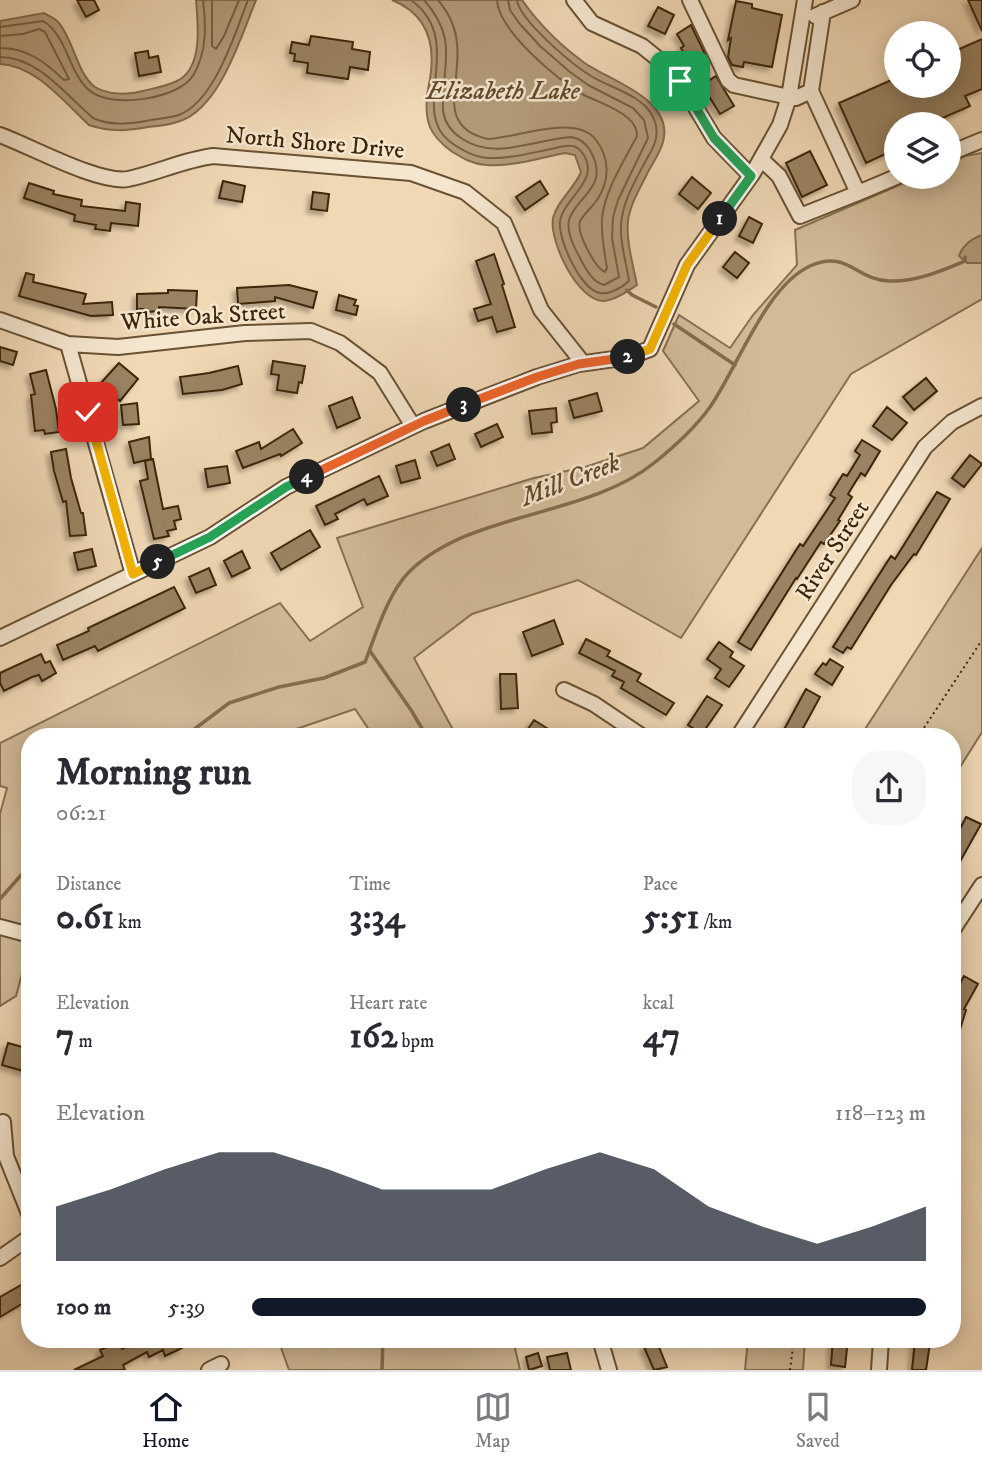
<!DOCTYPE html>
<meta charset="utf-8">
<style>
body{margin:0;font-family:"IM FELL DW Pica",serif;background:#f7f7f7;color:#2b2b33;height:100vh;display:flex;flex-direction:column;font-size:26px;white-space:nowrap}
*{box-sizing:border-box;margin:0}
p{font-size:23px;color:#7c7c81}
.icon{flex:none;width:38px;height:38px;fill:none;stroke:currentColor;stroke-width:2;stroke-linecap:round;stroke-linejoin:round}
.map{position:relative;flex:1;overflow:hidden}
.drawer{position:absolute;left:21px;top:728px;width:940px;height:620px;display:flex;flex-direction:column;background:#fff;border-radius:28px;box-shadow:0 4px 18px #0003}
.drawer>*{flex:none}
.fabs{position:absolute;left:884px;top:21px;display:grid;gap:14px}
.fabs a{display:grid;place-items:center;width:77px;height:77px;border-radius:50%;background:#fff;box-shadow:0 4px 18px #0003;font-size:35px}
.pin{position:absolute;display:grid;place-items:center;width:60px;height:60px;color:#fff;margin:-30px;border-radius:14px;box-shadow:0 4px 10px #0006}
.km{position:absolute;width:35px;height:35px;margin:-18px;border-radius:50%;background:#222;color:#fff;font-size:19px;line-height:35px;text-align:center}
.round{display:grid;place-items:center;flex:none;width:74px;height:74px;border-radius:28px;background:#f7f7f7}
.summary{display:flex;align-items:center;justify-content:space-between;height:119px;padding:0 35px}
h1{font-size:38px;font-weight:700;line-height:52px}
.metrics{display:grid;grid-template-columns:repeat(3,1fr);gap:10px;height:119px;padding:7px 35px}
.metrics div{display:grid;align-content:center}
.metrics b{font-size:35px;font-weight:700}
.metrics small{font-size:19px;font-weight:400}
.metrics p{font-size:19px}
.chart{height:196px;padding:14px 35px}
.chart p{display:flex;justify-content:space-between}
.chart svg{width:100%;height:126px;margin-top:7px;fill:#111827;opacity:.7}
ul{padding:0 35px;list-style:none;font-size:23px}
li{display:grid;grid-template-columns:112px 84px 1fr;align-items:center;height:52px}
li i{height:18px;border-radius:9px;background:#111827}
.menu{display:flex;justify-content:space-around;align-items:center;height:98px;border-top:2px solid #e1e1e2;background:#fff;font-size:19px;color:#7c7c81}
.menu a{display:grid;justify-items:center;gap:4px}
.menu .current{color:#111827}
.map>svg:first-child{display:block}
.green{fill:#d1ba98;stroke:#867050;stroke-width:2}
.water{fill:#b39b7a;stroke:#836c4c;stroke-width:2}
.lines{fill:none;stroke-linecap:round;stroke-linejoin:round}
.shore{stroke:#786041;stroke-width:2}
.stream{stroke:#836c4c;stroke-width:3.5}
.building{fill:#9a8362;stroke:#3c2608;stroke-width:2;filter:url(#shadow)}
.minor-casing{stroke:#695233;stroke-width:18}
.path{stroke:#3c2608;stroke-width:2;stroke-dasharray:2 3.5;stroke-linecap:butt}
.minor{stroke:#f5e6cf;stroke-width:14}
.split-1-casing{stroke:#fff;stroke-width:14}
.split-2-casing{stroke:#fff;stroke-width:14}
.split-3-casing{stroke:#fff;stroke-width:14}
.split-4-casing{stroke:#fff;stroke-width:14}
.split-5-casing{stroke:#fff;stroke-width:14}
.split-6-casing{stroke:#fff;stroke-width:14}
.split-1{stroke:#22a559;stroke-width:9}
.split-2{stroke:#f5b400;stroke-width:9}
.split-3{stroke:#f0652b;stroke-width:9}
.split-4{stroke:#f0652b;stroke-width:9}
.split-5{stroke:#22a559;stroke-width:9}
.split-6{stroke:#f5b400;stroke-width:9}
.labels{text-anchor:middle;stroke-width:5;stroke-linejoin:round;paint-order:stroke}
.street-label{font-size:24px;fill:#3c2608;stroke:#f5e6cf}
.water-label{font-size:26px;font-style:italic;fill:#60492a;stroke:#f5e6cf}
</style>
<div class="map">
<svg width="982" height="1370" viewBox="0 0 982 1370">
<defs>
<filter id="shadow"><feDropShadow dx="-4" dy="4" stdDeviation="2" flood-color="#0004"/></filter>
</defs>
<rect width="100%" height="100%" fill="#f0d8b5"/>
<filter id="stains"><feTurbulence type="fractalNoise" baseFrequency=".00286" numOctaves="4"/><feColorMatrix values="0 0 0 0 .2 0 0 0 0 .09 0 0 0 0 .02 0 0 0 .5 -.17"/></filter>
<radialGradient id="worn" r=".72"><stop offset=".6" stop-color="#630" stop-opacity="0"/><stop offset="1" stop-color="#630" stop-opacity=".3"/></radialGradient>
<path class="green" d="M982,153v146l-131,75 -170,264 -103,-58 -106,34 -58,44 43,79h-83l-19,-28 -82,28h-243v207l-14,52 -16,10v-192l7,-26 -7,-2v-43l280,-140 30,38 53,-34 -26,-69 197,-60 51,-11 58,-19 56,-47 -36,-50 16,-36 51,33 23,-33 44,-50 -2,-35 123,-53h30l1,-13 16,-8z
M982,548v184l-30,48v-43h-92z
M278,1339h235l7,31h-231z
M748,1339h57l-2,31h-58z"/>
<path class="water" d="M196,0h60c-15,36 -36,108 -76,121 -10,4 -22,5 -32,6 -21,4 -39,5 -59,-2 -25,-23 -54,-60 -89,-61v-43l44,-8c4,3 11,5 14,9 15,16 19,52 37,65 13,8 34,8 48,4 12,-3 25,-5 36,-11 24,-14 19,-56 17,-80z
M392,0h130c16,23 37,44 60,61 26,20 93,37 81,81 -3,12 -12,23 -17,34 -7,14 -16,29 -18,45 -2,21 5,43 9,64 -9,6 -23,16 -34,16 -26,-1 -54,-60 -50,-83 4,-17 21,-29 28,-46l-6,-17 -10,-2c-25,5 -53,14 -79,12 -14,-1 -24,-7 -35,-14 -8,-6 -17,-14 -21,-24 -6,-15 -3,-33 0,-48 6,-36 -3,-65 -38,-79z
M982,235v28h-15l-8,-7c4,-11 12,-17 23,-21z"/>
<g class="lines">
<path class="shore" d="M212,0v46l4,3 8,-13 15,-36
M411,0c56,41 -2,108 38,141 12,9 24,16 39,17 21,1 42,-5 63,-9 6,-1 15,-4 21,-3 3,0 7,3 9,5 23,29 -18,46 -21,71 -2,18 21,68 40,71 9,2 23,-6 29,-12 -3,-21 -11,-43 -7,-64 3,-19 14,-38 23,-55 4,-7 10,-16 11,-24 1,-6 0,-15 -3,-21 -10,-22 -43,-29 -62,-41 -18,-11 -72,-56 -74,-76
M424,0c36,41 17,64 19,111 2,12 7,20 18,27 32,23 73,2 109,-1 10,1 16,6 21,15 19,36 -15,44 -22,68 -3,14 7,30 13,42 5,9 11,20 22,23l15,-8 -7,-39 1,-21 5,-17 30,-62 -4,-18 -11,-12 -45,-23 -18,-13 -30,-26 -21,-23 -9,-13 -2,-10
M438,0c10,12 18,28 19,44 5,38 -23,83 31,95 29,-1 88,-26 108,1 14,18 14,41 1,60 -5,7 -13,14 -17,21 -4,11 15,47 25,51l2,-4c-3,-17 -6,-33 -5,-50 3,-28 22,-57 35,-82 0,-8 -3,-13 -9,-18 -13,-11 -30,-16 -44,-23 -26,-14 -86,-65 -87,-95
M0,27l43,-6c25,15 25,52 47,70 22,18 91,8 104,-17 13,-23 12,-49 9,-74
M0,36l23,-2 16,-5 6,3 24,47 -5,1c-19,-18 -37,-32 -64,-32
M0,57c38,0 66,38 93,61 17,8 35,6 53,3 10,-2 23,-3 33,-6 36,-14 56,-82 69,-115"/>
<path class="stream" d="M627,290l5,5 24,12
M674,324l61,41
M370,651l41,59 16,27
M184,737l45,-34 50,-16 45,-9 41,-16c11,-28 23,-69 44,-90 61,-61 177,-54 245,-109 20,-16 41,-35 56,-56 28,-40 55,-120 100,-141 37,-17 46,14 79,15 27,1 52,-10 76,-20v-4
M0,899l30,-34
M382,1370l1,-31"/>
</g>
<path class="building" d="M77,0h17l5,10 -13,7z
M968,0h14v31z
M736,1l16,3v4l30,7 -10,52 -28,-5 -1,5 -11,-2 -4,-8 3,-19 -3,2z
M658,7l16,8 -9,19 -17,-8z
M691,25l14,29 -15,9 -9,-15 3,-2 -7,-12z
M311,36l42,6 -1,7 18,3 -2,18 -18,-3 -2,12 -41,-6 1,-10 -14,-2 1,-7 -5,-1 2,-11 17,3z
M982,39v50l-17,7 5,10 -41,18h-33v25l-30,14 -27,-60 57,-25v8h52v-32z
M148,51l1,7 9,-2 3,16 -22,4 -4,-23z
M716,76l18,30 -14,8 -18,-29z
M810,151l17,34 -25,12 -16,-34z
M692,177l19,16 -13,16 -19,-15z
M223,181l22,5 -3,16 -23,-4z
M540,181l8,13 -23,16 -9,-13z
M29,183l25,8 -1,3 29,6 -1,6 44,5 1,-9 14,2 -2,22 -27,-3 -1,8 -15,-2 1,-4 -22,-4 1,-6 -51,-17z
M313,192l16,2 -2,17 -16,-2z
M749,217l13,7 -9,19 -14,-7z
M735,252l14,11 -12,15 -14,-11z
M494,254l10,30 -2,1 13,42 -18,5 -5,-15 -14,4 -4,-12 17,-5 -15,-43z
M26,273l8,2 -1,7 53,12 -3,10 29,-2 1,13 -22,1 -72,-20z
M289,285l28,7 -4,16 -38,-11v4l-37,3 -1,-16z
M168,290l29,1 -1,18 -37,-2v4l-12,1v-3h-10v-15l31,-1z
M339,295l17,5 -2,5 4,1 -2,9 -20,-5z
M0,347l17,5 -4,13 -13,-4z
M273,361l32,5 -3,17 -3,-1 -2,11 -20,-3 2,-15 -8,-1z
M119,363l19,16 -18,22 -20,-17z
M238,366l4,18 -20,6 -39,4 -3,-17 29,-4z
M46,370l10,39 3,23 -14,2 -1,-4 -9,1 -4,-36 4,-1 -5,-20z
M926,378l11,13 -23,19 -11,-13z
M597,393l5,18 -28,7 -5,-17z
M352,397l8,21 -23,10 -8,-22z
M137,403l2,21 -16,1 -2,-20z
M887,407l20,16 -15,17 -19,-14z
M556,408l1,14 -6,1 1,9 -20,2 -3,-23z
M497,424l6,13 -22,10 -6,-13z
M293,429l9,14 -21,13 -1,-2 -37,14 -7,-17 23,-9 2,7z
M149,437l2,22 -17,4 -5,-21z
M862,440l18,11 -15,25 -4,-3 -13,21 4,3 -14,23 2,1 -16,23 -3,-2 -24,37 -1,-1 -45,72 -13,-8 62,-98 3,2 32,-48 -5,-3 13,-21 4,2 13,-21 -5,-4z
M449,444l6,15 -18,7 -6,-14z
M66,449l5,29 10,35h2l3,22 -16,1 -4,-35 -3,1 -9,-31 -3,-19z
M970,455l12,9 -18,23 -12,-9z
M153,459l10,50 15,-3 3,13 -7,2 2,8 -9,2 2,5 -15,3 -14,-58 8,-2 -3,-18z
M415,460l5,18 -19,5 -5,-17z
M227,466l3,17 -22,4 -3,-18z
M379,476l9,20 -21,9 -3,-6 -29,15 3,5 -13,6 -9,-19z
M937,492l13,7 -34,56 -2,-1 -23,31 -40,64 -4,-2 -4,6 -10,-6 58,-91 4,3z
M310,530l10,17 -39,23 -10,-17z
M92,549l4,17 -18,4 -4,-17z
M242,551l8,17 -18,9 -8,-16z
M209,568l7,17 -20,8 -7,-16z
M174,587l11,21 -87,43 -3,-5 -32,14 -6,-15 32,-14 -1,-3z
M554,620l9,24 -31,12 -9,-24z
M586,639l24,12 -3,5 34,18 -4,7 37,22 -8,12 -45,-27 3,-6 -12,-6 3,-5 -36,-18z
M719,642l14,10 -3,5 14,9 -15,21 -14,-9 6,-9 -14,-10z
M41,654l4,9 5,-2 6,12 -14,8 -3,-6 -7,2 -28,14 -4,-8v-10z
M830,659l13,8 -11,18 -17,-11 8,-11 3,2z
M500,674h16l2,34 -17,1z
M806,689l14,8 -18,33 -4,7h-18z
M707,696l15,9 -20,29 -14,-9z
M534,720l27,17h-27l-8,-5z
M966,817l15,7 -29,52v-31z
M964,976l14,8 -14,25 2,1 -12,39h-2v-42l4,-16z
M8,1043l22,6v24l-28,-8z
M30,1280v19l-30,18v-20z
M111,1339h6l5,10 20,-10h35l5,9 -17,8 -2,-6 -14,7 -2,-5 -24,13 2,5h-51l29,-14 -3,-6 7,-3 -3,-5z
M833,1339h15l-3,28 -14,-2z
M915,1341l15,2 -4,27h-14z
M657,1342l10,25 -13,3 -10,-23z
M538,1353l4,13 -13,4 -3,-13z
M567,1353l4,17h-21l-3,-13z"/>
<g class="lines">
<g class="minor-casing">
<path id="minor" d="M574,0l18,23 50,23 21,17 17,18 34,57 37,38
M690,0l38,80 6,5 55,12 7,1 15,-7
M823,12l-12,79 47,102 38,-16
M815,16l37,-16
M0,135c30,11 99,49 128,44 29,-6 55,-19 85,-23l198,17 54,19 39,31 37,87 42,53
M948,154l34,-14
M761,159l18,17 21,40 58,-23
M0,320l68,24 50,3 127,-14 66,-2 29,12 40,30 33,53
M68,344l65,230
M0,638l210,-101 76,-50 138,-66 113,-44 42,-13 49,-7 22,-8 37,-84 66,-92 27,-48 9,-28 16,-97
M564,690l30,14 49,33
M738,737l187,-290 27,-25 30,-16
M0,927l30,8
M952,931l30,-46
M3,1122l3,34 24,60
M0,1258l30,-21
M600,1339l9,31
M209,1370l12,-6
M879,1370l2,-31"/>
</g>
<path class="path" d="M918,737l64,-97
M790,1370l4,-31"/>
<use href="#minor" class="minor"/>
</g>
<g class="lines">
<g class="split-1-casing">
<path id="split-1" d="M680,81l34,57 37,38 -31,43"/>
</g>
<g class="split-2-casing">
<path id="split-2" d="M628,357l22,-8 37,-84 33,-46"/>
</g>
<g class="split-3-casing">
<path id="split-3" d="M464,405l73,-28 42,-13 49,-7"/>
</g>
<g class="split-4-casing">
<path id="split-4" d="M307,477l117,-56 40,-16"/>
</g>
<g class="split-5-casing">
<path id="split-5" d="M158,562l52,-25 76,-50 21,-10"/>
</g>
<g class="split-6-casing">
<path id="split-6" d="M88,412l45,162 25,-12"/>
</g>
<use href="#split-1" class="split-1"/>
<use href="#split-2" class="split-2"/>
<use href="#split-3" class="split-3"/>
<use href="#split-4" class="split-4"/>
<use href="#split-5" class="split-5"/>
<use href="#split-6" class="split-6"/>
</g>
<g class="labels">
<g class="street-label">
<text transform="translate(315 142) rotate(5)" y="8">North Shore Drive</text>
<text transform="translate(203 316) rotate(-4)" y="8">White Oak Street</text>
<text transform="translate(832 550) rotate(-57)" y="8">River Street</text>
</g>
<g class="water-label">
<text x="503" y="99">Elizabeth Lake</text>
<text transform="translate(570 479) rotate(-21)" y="9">Mill Creek</text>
</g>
</g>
<rect width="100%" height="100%" filter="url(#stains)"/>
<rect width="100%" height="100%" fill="url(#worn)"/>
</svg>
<div class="fabs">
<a><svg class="icon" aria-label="locate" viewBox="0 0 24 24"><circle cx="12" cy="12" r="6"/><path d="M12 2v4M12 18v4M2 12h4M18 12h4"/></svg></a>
<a><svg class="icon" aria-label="layers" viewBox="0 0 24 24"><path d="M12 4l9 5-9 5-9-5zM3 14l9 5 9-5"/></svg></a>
</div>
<div class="pin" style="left:680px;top:81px;background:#1e9e55"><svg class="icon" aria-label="arrive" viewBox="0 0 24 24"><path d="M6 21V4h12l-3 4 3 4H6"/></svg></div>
<div class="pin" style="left:88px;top:412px;background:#d93025"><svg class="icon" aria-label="check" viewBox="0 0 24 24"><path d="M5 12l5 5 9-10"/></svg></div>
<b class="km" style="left:720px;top:219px">1</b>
<b class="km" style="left:628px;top:357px">2</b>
<b class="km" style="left:464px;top:405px">3</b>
<b class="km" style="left:307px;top:477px">4</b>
<b class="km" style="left:158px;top:562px">5</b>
<section class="drawer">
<div class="summary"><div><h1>Morning run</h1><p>06:21</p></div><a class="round"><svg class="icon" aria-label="share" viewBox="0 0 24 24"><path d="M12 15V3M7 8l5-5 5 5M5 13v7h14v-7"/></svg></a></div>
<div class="metrics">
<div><p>Distance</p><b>0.61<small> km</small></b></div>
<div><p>Time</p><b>3:34</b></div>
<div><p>Pace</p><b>5:51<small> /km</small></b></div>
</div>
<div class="metrics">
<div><p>Elevation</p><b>7<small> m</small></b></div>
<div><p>Heart rate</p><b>162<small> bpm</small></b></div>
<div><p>kcal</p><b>47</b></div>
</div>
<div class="chart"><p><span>Elevation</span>118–123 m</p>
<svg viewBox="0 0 160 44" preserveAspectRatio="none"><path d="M0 44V25L10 19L20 12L30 6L40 6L50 12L60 19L70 19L80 19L90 12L100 6L110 12L120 25L130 32L140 38L150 32L160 25V44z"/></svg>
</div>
<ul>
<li><b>100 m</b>5:39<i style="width:100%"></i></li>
</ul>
</section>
</div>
<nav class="menu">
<a class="current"><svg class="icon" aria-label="home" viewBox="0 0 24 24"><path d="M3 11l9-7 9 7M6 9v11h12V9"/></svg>Home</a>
<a><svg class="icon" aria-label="map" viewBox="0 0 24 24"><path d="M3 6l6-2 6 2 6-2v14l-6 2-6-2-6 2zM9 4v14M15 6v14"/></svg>Map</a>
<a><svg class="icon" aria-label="saved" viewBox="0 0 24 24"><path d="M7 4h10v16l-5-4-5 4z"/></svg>Saved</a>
</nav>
